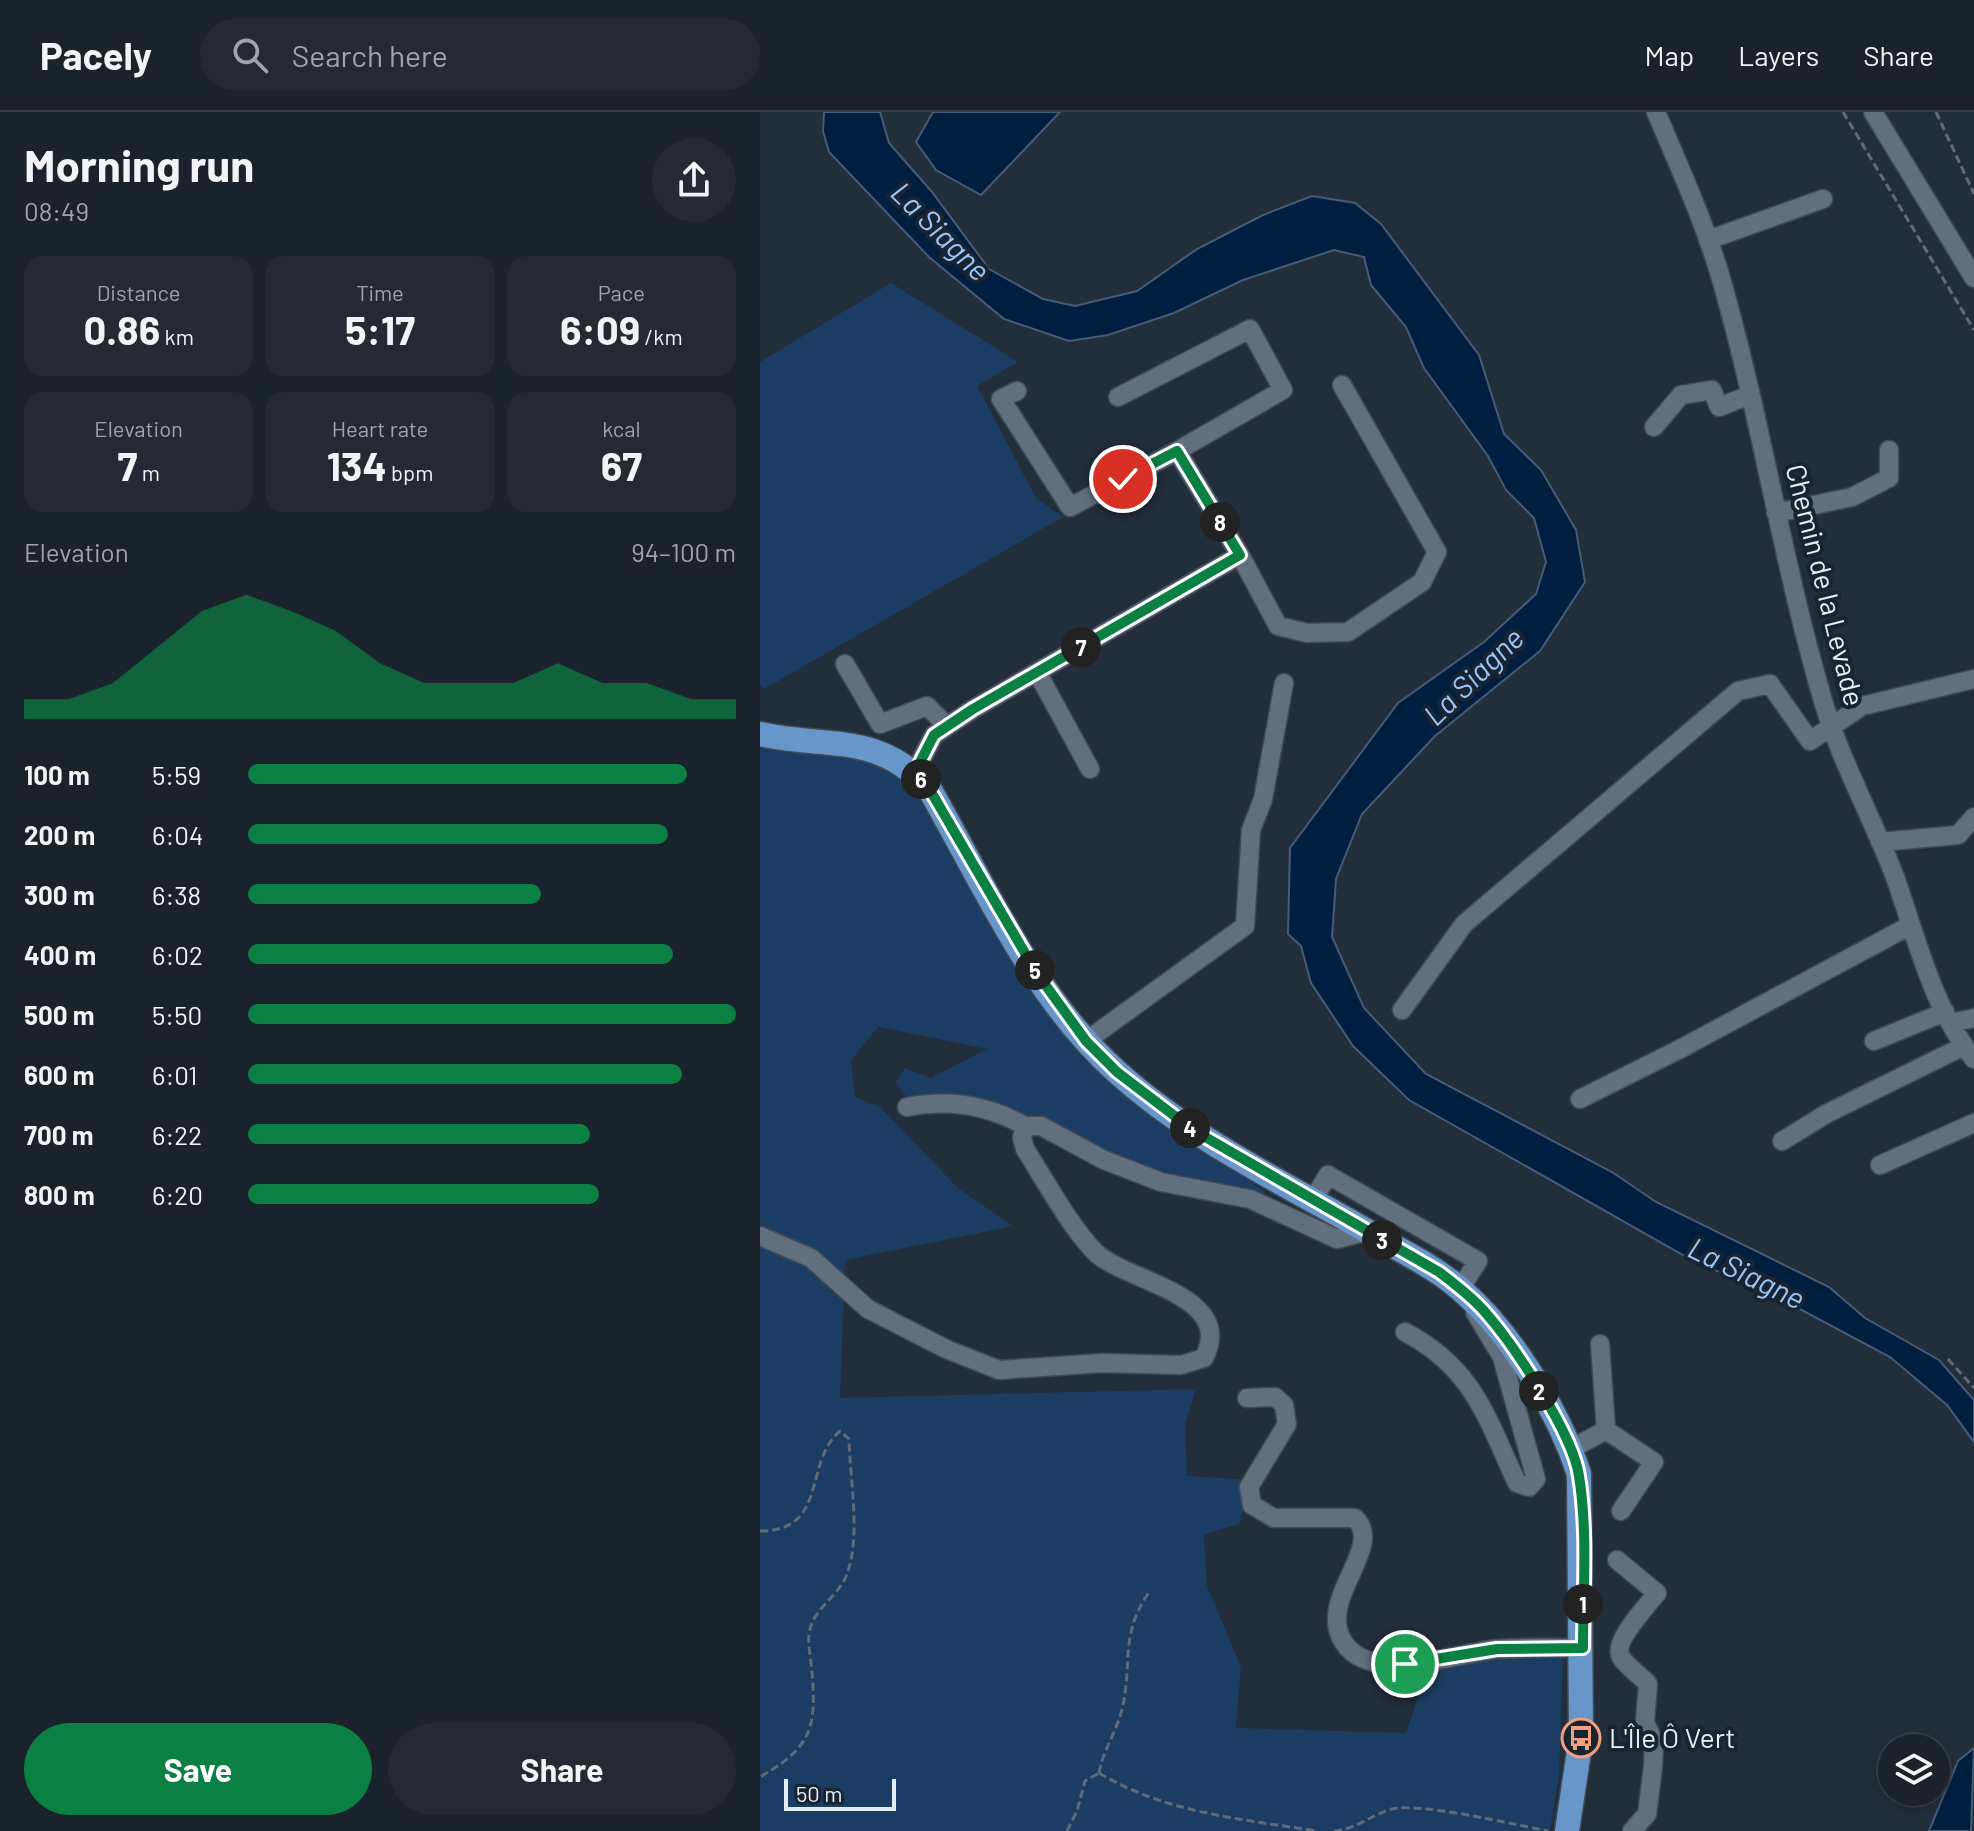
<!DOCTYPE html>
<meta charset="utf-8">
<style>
body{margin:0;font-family:Barlow,sans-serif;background:#232a34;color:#f1f3f6;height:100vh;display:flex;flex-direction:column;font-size:30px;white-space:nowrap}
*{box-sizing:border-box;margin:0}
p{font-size:26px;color:#9fa4a9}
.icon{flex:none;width:44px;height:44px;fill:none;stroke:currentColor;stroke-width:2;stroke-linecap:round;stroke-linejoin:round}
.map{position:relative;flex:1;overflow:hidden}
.sheet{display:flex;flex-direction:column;background:#1a222c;width:760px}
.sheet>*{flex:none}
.controls{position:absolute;left:1118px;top:1622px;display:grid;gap:16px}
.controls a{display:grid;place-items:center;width:72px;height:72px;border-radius:50%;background:#1a222c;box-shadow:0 4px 12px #0003,0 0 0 2px #383f48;font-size:40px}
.scale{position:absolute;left:24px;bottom:20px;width:112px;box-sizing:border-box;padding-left:8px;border:4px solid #e6edf6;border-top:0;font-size:22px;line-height:28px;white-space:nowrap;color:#e6edf6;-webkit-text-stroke:6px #192431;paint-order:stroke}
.pin{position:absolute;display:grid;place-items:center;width:68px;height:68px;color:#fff;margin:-34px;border:4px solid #fff;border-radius:50%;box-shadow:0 2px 8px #0007}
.km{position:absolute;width:40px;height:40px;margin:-20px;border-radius:50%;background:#222;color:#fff;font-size:22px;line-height:40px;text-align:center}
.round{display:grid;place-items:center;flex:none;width:84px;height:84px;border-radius:42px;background:#232a34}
.summary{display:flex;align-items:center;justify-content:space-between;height:136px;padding:0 24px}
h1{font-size:44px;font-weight:700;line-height:60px}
.figures{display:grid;grid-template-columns:repeat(3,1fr);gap:12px;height:136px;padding:8px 24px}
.figures div{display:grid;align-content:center;border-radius:20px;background:#232a34;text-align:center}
.figures b{font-size:40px;font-weight:700}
.figures small{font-size:22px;font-weight:400}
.figures p{font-size:22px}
.chart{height:224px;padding:16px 24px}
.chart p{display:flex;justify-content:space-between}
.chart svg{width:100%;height:144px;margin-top:8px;fill:#0b8043;opacity:.7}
.primary-button{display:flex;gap:16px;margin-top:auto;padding:16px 24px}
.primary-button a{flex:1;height:92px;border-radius:48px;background:#0b8043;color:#fff;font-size:32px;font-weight:700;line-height:92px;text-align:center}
.primary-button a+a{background:#232a34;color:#f1f3f6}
ul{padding:0 24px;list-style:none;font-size:26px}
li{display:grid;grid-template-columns:128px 96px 1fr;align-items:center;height:60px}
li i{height:20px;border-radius:10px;background:#0b8043}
header{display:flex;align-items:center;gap:48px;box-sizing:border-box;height:112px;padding:0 40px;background:#1a222c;border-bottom:2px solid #383f48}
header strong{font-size:38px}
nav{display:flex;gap:44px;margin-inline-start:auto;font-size:28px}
.search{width:560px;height:72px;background:#232a34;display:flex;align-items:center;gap:20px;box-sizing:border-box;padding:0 28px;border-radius:44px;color:#9fa4a9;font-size:30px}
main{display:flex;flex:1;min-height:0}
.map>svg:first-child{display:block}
.green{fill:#1b3d63}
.water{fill:#001e40;stroke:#455c77;stroke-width:2}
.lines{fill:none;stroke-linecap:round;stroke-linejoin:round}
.minor-casing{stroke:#404a55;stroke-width:21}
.major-casing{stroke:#404a55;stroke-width:27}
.path{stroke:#616b77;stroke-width:3;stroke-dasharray:8 4;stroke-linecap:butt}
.minor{stroke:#626f7e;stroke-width:18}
.major{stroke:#6796ca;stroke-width:24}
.route-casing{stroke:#fff;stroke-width:16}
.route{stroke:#0b8043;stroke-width:10}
.labels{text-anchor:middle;stroke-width:8;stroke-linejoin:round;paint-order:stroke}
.street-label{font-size:28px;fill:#e6edf6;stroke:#192431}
.poi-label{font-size:28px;fill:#e6edf6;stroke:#192431;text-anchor:start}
.water-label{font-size:30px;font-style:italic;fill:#97c6fc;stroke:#192431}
</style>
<header>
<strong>Pacely</strong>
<div class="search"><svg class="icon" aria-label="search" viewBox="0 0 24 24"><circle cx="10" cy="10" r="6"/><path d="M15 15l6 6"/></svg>Search here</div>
<nav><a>Map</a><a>Layers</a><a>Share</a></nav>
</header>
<main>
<section class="sheet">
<div class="summary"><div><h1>Morning run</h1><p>08:49</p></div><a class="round"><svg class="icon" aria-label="share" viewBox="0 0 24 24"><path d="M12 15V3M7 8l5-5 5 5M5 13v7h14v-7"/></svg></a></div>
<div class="figures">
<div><p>Distance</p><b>0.86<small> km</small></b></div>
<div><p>Time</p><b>5:17</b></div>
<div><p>Pace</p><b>6:09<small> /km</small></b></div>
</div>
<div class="figures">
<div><p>Elevation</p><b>7<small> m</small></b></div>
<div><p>Heart rate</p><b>134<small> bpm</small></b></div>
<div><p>kcal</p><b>67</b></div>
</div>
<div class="chart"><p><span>Elevation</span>94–100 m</p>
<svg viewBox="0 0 160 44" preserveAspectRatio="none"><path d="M0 44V38L10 38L20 33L30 22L40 11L50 6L60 11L70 17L80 27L90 33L100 33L110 33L120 27L130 33L140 33L150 38L160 38V44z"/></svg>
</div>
<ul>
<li><b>100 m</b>5:59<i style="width:90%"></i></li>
<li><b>200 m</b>6:04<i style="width:86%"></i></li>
<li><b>300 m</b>6:38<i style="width:60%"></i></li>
<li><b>400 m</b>6:02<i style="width:87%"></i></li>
<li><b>500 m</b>5:50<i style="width:100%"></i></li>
<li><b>600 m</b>6:01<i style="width:89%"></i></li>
<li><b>700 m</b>6:22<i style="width:70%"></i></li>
<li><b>800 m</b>6:20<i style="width:72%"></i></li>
</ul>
<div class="primary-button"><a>Save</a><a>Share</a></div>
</section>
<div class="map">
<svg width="1214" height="1719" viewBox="0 0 1214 1719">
<rect width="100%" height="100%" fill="#232e3b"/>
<path class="green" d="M131,171l127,79 -41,24 59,112 27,19 -299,172 -4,-4v-323z
M0,637l92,5 58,27 95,170 78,108 183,134c-49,-10 -97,-18 -144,-35 -71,-26 -134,-79 -214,-58l-12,-18 9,-14 26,10 56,-29 -109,-22 -27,33 4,37 25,10 78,81 55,38 -168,34 -5,138 356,-9 -11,35 2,52 66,4 -14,44 -35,11 3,51 34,81 -5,61 170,5 22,-66 72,-9 63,-1 -4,119 -9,55h-790z"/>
<path class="water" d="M64,0h56l9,31 43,49 57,77 54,30 32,7 62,-15 60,-42 66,-34 49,-19 43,7 26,21 98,131 25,79 37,36 35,60 9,52 -45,69 -105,85 -73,78 -26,65 -4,58 32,71 62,66 186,98 44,30 173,85 36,31 74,42 35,40v42l-27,-37 -57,-48 -109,-58 -89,-39 -283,-160 -56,-54 -42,-63 -10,-37 -13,-12 2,-86 108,-145 86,-61 52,-48 10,-32 -12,-44 -28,-28 -18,-34 -64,-88 -18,-41 -35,-42 -7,-28 -30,-7 -91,30 -69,33 -66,22 -39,6 -65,-22 -75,-62 -100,-105 -6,-21z
M173,0h127l-79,83 -45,-25 -20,-28z
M1214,1636l-3,83h-42l29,-70z"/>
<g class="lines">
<g class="minor-casing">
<path id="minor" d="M896,0c23,54 47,107 64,163 41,141 62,288 104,429 18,60 49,115 71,173 22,62 37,130 79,182
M1113,0l101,166
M948,128l115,-41
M358,285l132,-68 33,61 -106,61
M894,315l27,-32 31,-5 7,17 31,-12
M1016,401l76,-16 37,-19v-28
M480,443l38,71 29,7 41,-1 74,-50 15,-30 -95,-167
M85,552l35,60 47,-18 20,20
M277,560l53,97
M155,660l19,-37 39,-26 267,-154 -63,-104 -107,56 -69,-108 16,-8
M1120,730l78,-7 16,-18
M642,898l62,-86 274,-233 32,-7 40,57 52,-35 112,-27
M1191,911l23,-5
M326,929l159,-115 6,-96 12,-31 21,-116
M1114,929l71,-29
M820,987l100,-50 231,-124
M147,995c41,-8 81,-2 118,19
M1022,1029l44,-27 138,-68
M1120,1053l94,-42
M554,1086l14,-23 150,86 -18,28
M0,1124l51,22 57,51 78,40 53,21 103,-7 79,2 23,-7c33,-65 -81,-76 -110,-107 -27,-29 -47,-68 -69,-102l-3,-11 3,-12h16l63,34 57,22 89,17 87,40 31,-8
M645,1220c68,36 81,84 112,151l12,4 7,-8 -34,-122 -27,-45
M840,1232l6,86
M487,1286l28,-1 9,8 3,19 -38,63 3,18 22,13h81c31,30 -40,81 -11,125 28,42 112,10 153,6 28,-2 57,-1 86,-1
M811,1337l35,-19 48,32 -33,49
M857,1448l40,33c-10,13 -45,49 -36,64 6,10 19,18 27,27l-3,38 9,20 -1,25 -6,47 -15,17"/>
</g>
<g class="major-casing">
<path id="major" d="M0,622c66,15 119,-3 170,56 54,95 104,208 187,282 74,67 169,112 255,162 29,17 61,32 87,54 52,44 99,122 120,186l2,264 -14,93"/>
</g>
<path class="path" d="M1083,0l131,218
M1176,0l38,82
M1188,1247l26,29
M0,1419c69,0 43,-69 80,-100l9,8c1,41 12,97 -2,135 -8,23 -36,35 -38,61 -1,12 2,25 3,37 5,58 -2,76 -52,105
M339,1661c67,40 142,46 218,58
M339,1661c4,-23 18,-42 23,-64 11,-44 -3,-76 28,-118
M307,1719l10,-20 8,-30 14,-8
M574,1719c22,-2 37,-16 58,-22 28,-7 124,16 156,22"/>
<use href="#minor" class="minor"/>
<use href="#major" class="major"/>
</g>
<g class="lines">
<g class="route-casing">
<path id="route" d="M363,367l54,-28 63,104 -267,154 -39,26 -19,37 15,18 106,182 50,69 31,31 76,58 246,142c16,12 33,25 46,40 29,33 88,122 94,164 9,56 4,116 4,172l-86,1 -92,15"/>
</g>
<use href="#route" class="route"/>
</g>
<defs>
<g id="bus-ring" transform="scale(2)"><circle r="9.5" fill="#192431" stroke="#f2a07f" stroke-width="1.5"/><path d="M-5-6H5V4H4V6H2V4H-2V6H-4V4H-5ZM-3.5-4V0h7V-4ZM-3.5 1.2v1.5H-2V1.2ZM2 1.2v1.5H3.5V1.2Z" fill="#f2a07f"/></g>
</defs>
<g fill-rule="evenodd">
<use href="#bus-ring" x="821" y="1626"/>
</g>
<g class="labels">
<g class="street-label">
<text transform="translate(1065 473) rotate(76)" y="10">Chemin de la Levade</text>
</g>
<g class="poi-label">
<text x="849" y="1636">L'Île Ô Vert</text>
</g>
<g class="water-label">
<text transform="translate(180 120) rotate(45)" y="10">La Siagne</text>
<text transform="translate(714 565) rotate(-44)" y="10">La Siagne</text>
<text transform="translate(986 1162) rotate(26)" y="10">La Siagne</text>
</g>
</g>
</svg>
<div class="controls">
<a><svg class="icon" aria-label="layers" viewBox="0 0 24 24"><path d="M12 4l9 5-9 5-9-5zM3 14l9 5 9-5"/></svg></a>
</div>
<div class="scale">50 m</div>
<div class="pin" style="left:645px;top:1552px;background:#1e9e55"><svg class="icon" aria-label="arrive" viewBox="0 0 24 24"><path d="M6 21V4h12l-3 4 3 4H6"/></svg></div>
<div class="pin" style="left:363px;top:367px;background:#d93025"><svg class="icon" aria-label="check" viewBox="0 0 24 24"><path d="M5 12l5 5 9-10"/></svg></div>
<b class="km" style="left:823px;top:1492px">1</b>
<b class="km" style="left:779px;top:1279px">2</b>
<b class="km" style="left:622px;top:1128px">3</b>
<b class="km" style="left:430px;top:1016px">4</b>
<b class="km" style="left:275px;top:858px">5</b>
<b class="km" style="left:161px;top:667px">6</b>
<b class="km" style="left:321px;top:535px">7</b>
<b class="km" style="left:460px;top:410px">8</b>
</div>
</main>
